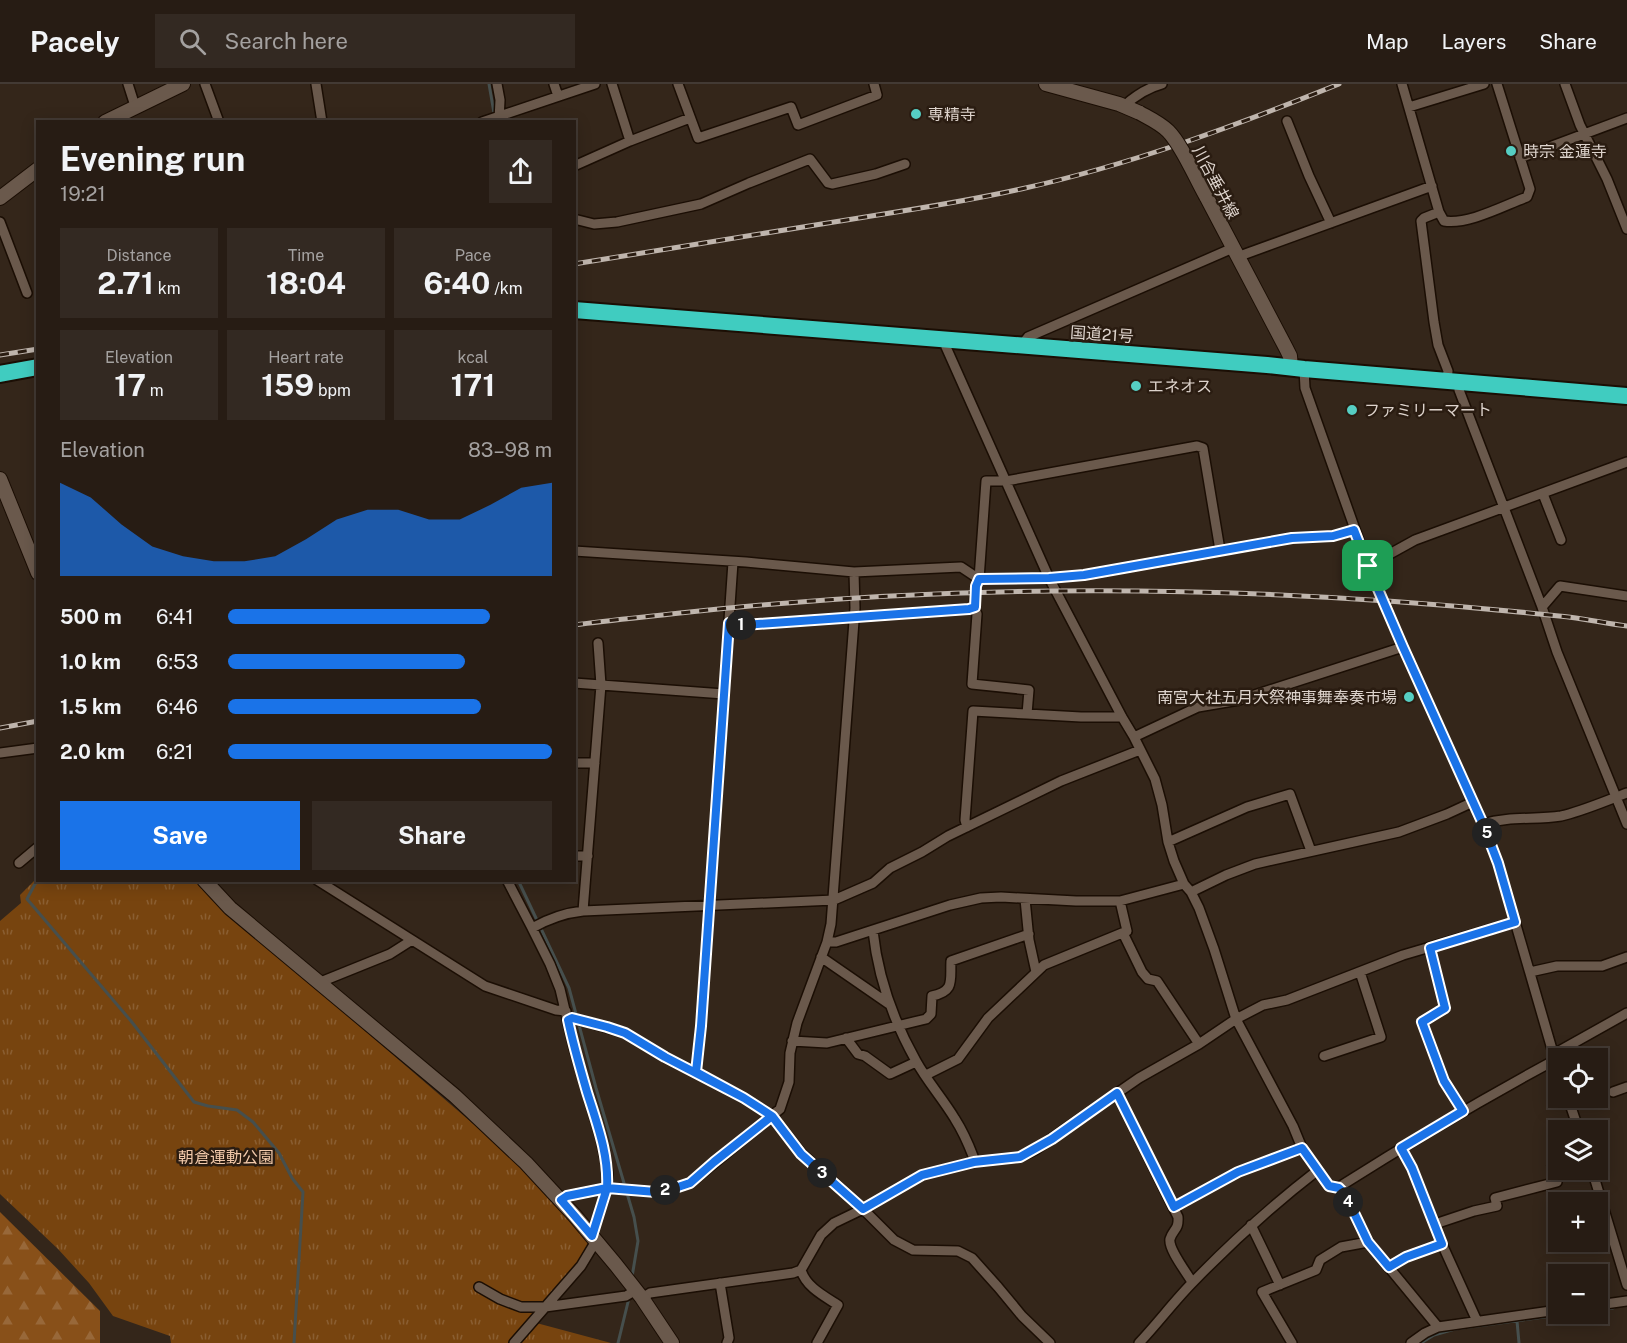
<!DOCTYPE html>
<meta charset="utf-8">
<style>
body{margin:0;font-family:"Public Sans","Noto Sans JP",sans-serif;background:#332922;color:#f1f3f6;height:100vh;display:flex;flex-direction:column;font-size:22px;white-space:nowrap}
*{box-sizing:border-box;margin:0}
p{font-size:20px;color:#a4a1a0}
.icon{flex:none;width:33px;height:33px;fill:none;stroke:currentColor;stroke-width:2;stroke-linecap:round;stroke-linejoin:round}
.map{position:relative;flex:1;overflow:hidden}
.side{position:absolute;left:36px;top:36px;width:540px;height:762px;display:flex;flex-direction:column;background:#271c14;border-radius:0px;box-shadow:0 3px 15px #0003,0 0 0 2px #433a34}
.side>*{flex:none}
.tools{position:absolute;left:1548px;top:964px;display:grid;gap:12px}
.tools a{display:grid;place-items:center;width:60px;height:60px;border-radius:0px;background:#271c14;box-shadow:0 3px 15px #0003,0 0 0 2px #433a34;font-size:30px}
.pin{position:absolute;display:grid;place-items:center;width:51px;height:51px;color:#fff;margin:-26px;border-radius:12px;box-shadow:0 3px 9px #0006}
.km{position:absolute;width:30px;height:30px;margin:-15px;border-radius:50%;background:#222;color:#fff;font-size:16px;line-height:30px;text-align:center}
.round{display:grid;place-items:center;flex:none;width:63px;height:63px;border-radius:0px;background:#332922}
.head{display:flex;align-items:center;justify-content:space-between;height:102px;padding:0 24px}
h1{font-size:33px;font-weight:700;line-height:45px}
.stats{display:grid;grid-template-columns:repeat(3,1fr);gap:9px;height:102px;padding:6px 24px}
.stats div{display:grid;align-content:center;border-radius:0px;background:#332922;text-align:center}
.stats b{font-size:30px;font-weight:700}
.stats small{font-size:16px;font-weight:400}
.stats p{font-size:16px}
.chart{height:168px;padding:12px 24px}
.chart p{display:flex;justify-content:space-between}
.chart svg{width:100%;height:108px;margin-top:6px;fill:#1a73e8;opacity:.7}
.primary-button{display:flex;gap:12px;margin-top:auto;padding:12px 24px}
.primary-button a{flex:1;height:69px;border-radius:0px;background:#1a73e8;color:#fff;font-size:24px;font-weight:700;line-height:69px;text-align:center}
.primary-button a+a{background:#332922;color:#f1f3f6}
ul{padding:0 24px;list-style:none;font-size:20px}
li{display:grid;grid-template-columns:96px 72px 1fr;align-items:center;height:45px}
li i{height:15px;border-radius:8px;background:#1a73e8}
header{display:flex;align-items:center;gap:36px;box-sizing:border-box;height:84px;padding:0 30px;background:#271c14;border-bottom:2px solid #433a34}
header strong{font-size:28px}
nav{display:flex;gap:33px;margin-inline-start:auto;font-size:21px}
.search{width:420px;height:54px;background:#332922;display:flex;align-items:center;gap:15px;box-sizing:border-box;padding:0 21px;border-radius:0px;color:#a4a1a0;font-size:22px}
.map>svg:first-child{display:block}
.forest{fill:url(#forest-firs)}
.park{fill:url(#park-tufts)}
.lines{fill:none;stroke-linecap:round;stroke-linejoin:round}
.stream{stroke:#464f4d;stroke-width:3}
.street-casing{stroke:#1b0e04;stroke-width:12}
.secondary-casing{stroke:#1b0e04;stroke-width:16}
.highway-casing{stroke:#1b0e04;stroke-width:20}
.street{stroke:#6a594c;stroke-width:9}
.secondary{stroke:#6a594c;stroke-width:14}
.highway{stroke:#40ccc0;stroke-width:16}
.rail-casing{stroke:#bfb5ad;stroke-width:5}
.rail{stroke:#2a1c11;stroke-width:3;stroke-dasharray:9;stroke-linecap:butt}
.secondary-bridge-casing{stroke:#1b0e04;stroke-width:16;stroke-linecap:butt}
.secondary-bridge{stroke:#6a594c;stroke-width:14}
.route-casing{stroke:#fff;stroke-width:12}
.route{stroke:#1a73e8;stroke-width:8}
.poi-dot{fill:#56cec3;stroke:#2a1c11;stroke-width:2}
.labels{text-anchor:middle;stroke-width:5;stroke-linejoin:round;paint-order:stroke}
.poi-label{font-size:16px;fill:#ddd3cc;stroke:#2a1c11;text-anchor:start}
.street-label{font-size:16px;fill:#ddd3cc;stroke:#2a1c11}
.park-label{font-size:16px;fill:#f2c9aa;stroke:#2a1c11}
</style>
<header>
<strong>Pacely</strong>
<div class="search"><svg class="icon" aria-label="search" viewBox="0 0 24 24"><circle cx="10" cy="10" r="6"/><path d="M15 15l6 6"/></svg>Search here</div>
<nav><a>Map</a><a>Layers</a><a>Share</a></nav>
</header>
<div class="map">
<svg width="1627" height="1259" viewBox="0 0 1627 1259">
<defs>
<pattern id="forest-firs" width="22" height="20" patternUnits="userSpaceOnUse" patternTransform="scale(1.5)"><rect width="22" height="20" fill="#885019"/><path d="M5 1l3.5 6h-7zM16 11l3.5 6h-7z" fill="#986839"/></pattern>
<pattern id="park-tufts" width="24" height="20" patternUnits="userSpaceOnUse" patternTransform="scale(1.5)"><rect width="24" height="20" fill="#77440f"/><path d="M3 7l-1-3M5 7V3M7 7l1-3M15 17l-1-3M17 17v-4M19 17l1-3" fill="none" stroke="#8a5e31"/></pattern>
</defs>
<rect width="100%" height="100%" fill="#34261a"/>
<path class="forest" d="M0,1128l100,99v32h-100z"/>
<path class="park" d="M37,794l1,2 161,1 22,26 299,257 71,73 -3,18 -59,66 82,22h-440l-1,-7 -57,-20 -24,-33 -31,-34 -58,-55v-273l21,-18 -1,-8z"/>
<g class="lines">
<path class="stream" d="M489,0l5,29 -1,4
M40,796l-5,4 -8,15 104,122 63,81 14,4 29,4 16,12 26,31 13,25 11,14 -9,151
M518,796l51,108 27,100 38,129 4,24 -6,36
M1598,1226l15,-2 2,-2
M1517,1237l2,22
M618,1259l11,-45
M1421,1259l13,-8 21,-6 111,-15"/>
<g class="street-casing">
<path id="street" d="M128,0l7,22
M205,0l14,38
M316,0l6,38
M497,0l3,16 -1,20
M554,0l4,12
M612,0l18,57
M678,0l20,54 93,-31 7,18 79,-30 -3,-11
M1402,0l37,128 5,9c24,4 59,-15 83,-24l3,-8 -33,-105
M1565,0l15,41 27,54 20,50
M1124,22c11,-10 23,-18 38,-22
M1409,23l75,-23
M1287,37l22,55 22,47
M482,38l113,-38
M1520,74l107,-40
M574,82l56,-25 60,-23
M1439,128l-15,6 -3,3 13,101 4,23 10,26 -1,9
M574,135l20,5 23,-2 84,-18 48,-21 61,-24 18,24 4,1 44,-10 29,-10
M0,138l27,71
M1237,173l195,-71
M945,255l1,8 103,231 73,139 12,20 21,42 7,26 6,37 6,19 10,23 7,8 8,16 15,41 22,70 57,107 9,22 27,38 10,1c71,-45 142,-87 216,-127
M1021,262l7,-9 205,-89
M1304,285l1,19 63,178 35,81 80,177 15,39 60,207
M1460,298l-1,8 83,217 15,45 70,172
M1543,410l18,46
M574,467l172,11 108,10 107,-5 18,12 70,-1 35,-3 208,-37 41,-2 21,-6
M1368,482l47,-26 212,-78
M1542,523l18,-21 67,10
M729,539l15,2 225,-16 5,-2 2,-21 3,-7 7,-98h20l191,-35 6,2 17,102
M574,599l150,11
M1027,630l54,3h41
M1134,653l64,-30 41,-7 164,-53
M0,669l38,-5
M574,679h21
M1483,740c26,-8 52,-4 78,-8 19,-4 47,-16 66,-23
M967,743l-2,-7 8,-109 54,3 2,-24 -57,-6 5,-70 -3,-7
M1168,758l79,-35 43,-13 21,57
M574,772h14
M19,779l19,-16
M317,796l168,106 71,24 10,1
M507,796l25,48c16,-9 32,-15 51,-17l251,-11 39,-17 17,-15 32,-16 26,-16 113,-55 79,-31
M1191,808l35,-17 29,-11 144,-32 48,-18 26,-12
M1025,815l4,41 7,32
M583,827l18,-226 -3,-42
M532,844l18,36 10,25 14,59 27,91 7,34 -1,15 -15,48
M873,847c5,47 20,89 43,130 11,20 27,38 39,58 7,11 13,24 18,37l1,6
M1123,849l19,39 6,7 9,2 42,63
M827,858h9l114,-37 31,-7 20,-1 75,4h44l64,-17
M1430,864l15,60 -23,14 22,59 19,30
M821,873l68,47
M1530,888l27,-6h45l25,-9
M318,899l72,-29 22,-14
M568,936l4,-1 12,2 41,12 40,24 79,41 28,18 29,37 62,56 31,31 19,10 45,1 14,7 26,29 24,29 28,27
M846,954l12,16 7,2 25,18 26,-12
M792,957l35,2 99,-24 5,-5 1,-18c23,-5 18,-15 19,-35l78,-27
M1554,970l73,-41
M1324,972l57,-19 -21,-65
M696,988l5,-46 32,-464
M926,991l32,-16 30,-41 56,-53 83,-34 -7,-30
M1613,1008l14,-5
M1117,1009l61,124c1,13 -5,12 -8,22 -2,10 17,34 22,43
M1568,1014l11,33
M1401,1064l11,20 30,76 35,77
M1592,1086l35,115
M1339,1103l6,7 23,48 70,85
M561,1116l6,-4 40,-8 49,4 19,-4 15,-5 90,-74 9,-27 1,-29 7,-30 30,-81 4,-18 24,-316 -1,-36
M1174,1123l64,-35 64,-24
M1435,1140l39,-13 23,-5 -2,-8 62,-16 -5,-16 6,-3
M1251,1141l29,60
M1389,1183l17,-10 36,-13
M801,1186c5,17 23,26 37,35l-21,38
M720,1199l9,55 -2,5
M479,1203l21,12 21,8h24l81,-11 10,-6
M642,1214l8,-5 143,-20 8,-3 20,-35 13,-12 29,-14 59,-34 52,-13 46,-5 15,-7 104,-72 60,-34 37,-25 27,-14 24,-5 116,-45 112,-33
M1598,1221l29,-4
M514,1259l67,-77 15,-25
M1139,1259c19,-20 36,-43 55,-62 39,-40 80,-77 124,-111
M1292,1259l-30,-51 54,-22 4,-10 21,-13 27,-5
M1411,1259l14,-10 13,-6 120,-17"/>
</g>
<g class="secondary-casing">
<path id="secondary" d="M1046,0l73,20 21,9
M105,38l78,-38
M1206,112l80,152 4,8 1,12
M0,114l38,-29
M0,395l38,94
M204,796l26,28 225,188 71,67 49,53 41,49 26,33 30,45"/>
</g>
<g class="highway-casing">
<path id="highway" d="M574,226l693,55 37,4 323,27
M0,290l38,-7"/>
</g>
<use href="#street" class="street"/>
<use href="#secondary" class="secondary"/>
<use href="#highway" class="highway"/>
<g class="rail-casing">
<path id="rail" d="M574,180c87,-14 173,-28 260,-42 62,-10 125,-19 187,-33 109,-24 214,-63 318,-105
M0,271l38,-6
M574,541c35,-5 71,-8 106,-12 292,-32 587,-28 879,3 23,2 45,7 68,10
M0,644l38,-7"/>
</g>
<use href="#rail" class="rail"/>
<g class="secondary-bridge-casing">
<path id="secondary-bridge" d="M1140,29c9,5 20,10 28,18 14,14 27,46 38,65"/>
</g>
<use href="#secondary-bridge" class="secondary-bridge"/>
</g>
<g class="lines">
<g class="route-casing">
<path id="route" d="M1368,482l-14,-36 -21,6 -41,2 -208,37 -35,3 -70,1 -3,7 -1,21 -6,2 -225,16 -15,-2 -28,403 -5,46 48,26 28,18 -58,46 -24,21 -15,5 -19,4 -49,-4 -15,48 -31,-36 6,-4 40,-8c2,-33 -10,-64 -20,-96 -7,-24 -14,-48 -19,-72l4,-2 35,9 18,6 40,24 79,41 28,18 29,38 62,55 59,-34 52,-13 46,-5 32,-18 65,-46 57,114 64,-35 64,-24 27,38 10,2 6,6 23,48 21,25 17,-10 36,-13 -30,-76 -11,-20 62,-37 -19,-30 -22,-59 23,-14 -15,-60 85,-26 -17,-59 -15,-39 -80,-177 -35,-81"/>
</g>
<use href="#route" class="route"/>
</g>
<g class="poi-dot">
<circle cx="916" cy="30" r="6"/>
<circle cx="1511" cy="67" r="6"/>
<circle cx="1136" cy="302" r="6"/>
<circle cx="1352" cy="326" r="6"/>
<circle cx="1409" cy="613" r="6"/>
</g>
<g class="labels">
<g class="poi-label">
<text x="928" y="36">専精寺</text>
<text x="1523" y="73">時宗 金蓮寺</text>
<text x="1148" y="308">エネオス</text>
<text x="1364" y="332">ファミリーマート</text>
<text x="1397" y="619" text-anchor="end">南宮大社五月大祭神事舞奉奏市場</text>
</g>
<g class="street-label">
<text transform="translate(1216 98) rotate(62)" y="6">川合垂井線</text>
<text transform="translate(1102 250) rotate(4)" y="6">国道21号</text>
</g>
<g class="park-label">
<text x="226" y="1079">朝倉運動公園</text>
</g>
</g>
</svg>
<div class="tools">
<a><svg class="icon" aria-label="locate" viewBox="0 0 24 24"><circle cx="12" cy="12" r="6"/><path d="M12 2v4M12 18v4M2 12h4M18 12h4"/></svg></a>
<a><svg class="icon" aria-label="layers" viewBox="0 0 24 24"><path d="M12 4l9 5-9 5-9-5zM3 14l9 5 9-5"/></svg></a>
<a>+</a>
<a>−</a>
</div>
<div class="pin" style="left:1368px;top:482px;background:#1e9e55"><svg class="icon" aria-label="arrive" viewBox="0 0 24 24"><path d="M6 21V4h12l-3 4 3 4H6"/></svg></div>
<b class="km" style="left:741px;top:541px">1</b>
<b class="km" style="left:665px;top:1106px">2</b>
<b class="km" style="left:822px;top:1089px">3</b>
<b class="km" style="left:1348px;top:1118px">4</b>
<b class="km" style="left:1487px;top:749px">5</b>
<section class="side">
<div class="head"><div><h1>Evening run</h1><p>19:21</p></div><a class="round"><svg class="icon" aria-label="share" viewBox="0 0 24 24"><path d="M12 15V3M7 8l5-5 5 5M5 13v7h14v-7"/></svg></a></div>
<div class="stats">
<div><p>Distance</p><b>2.71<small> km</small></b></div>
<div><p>Time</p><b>18:04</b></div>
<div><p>Pace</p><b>6:40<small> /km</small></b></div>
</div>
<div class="stats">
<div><p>Elevation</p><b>17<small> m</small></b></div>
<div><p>Heart rate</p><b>159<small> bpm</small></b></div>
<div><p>kcal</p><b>171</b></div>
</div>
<div class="chart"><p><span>Elevation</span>83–98 m</p>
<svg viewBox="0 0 160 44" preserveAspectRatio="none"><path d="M0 44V6L10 12L20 23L30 32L40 36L50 38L60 38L70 36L80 29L90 21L100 17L110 17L120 21L130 21L140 15L150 8L160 6V44z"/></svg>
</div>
<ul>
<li><b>500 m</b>6:41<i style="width:81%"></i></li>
<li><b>1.0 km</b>6:53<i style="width:73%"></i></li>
<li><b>1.5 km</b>6:46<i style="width:78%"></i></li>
<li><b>2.0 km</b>6:21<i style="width:100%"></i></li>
</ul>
<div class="primary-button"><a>Save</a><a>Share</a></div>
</section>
</div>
